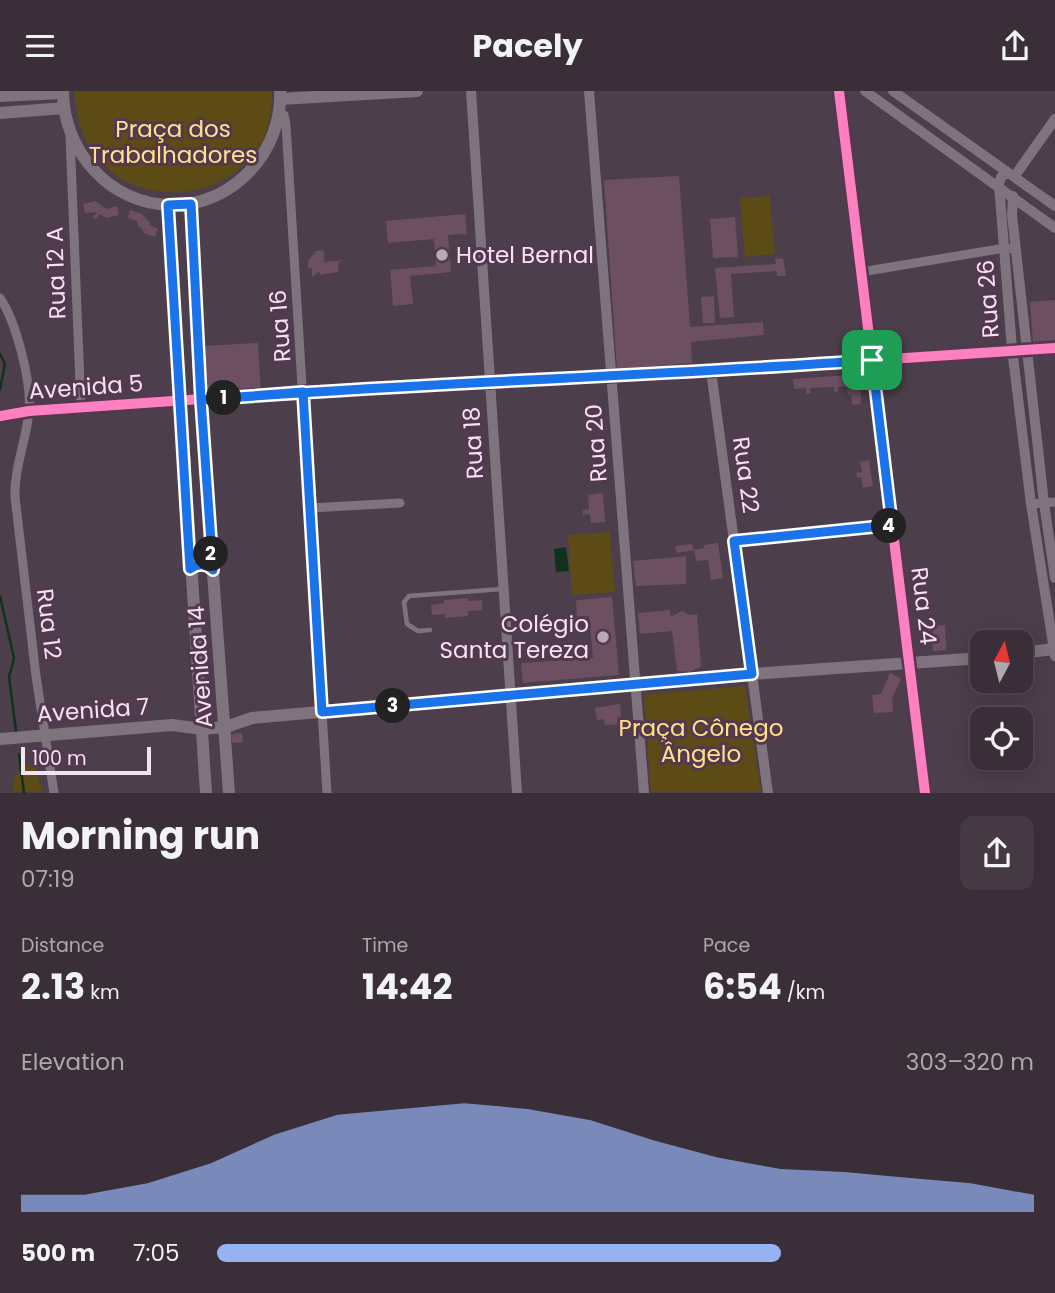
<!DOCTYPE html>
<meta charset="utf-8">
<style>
body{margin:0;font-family:Poppins,sans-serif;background:#453a43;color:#f1f3f6;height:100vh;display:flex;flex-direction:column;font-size:26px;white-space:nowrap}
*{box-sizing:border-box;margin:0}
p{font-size:23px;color:#aba8ae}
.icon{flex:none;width:38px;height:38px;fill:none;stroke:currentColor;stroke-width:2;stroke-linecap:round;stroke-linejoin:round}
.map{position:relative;height:702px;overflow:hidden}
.sheet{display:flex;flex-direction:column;background:#3a2e38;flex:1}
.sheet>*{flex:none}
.needle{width:46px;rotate:7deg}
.buttons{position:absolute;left:970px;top:539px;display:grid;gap:14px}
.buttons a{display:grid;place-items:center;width:63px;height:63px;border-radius:14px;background:#3a2e38;box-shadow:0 4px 18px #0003,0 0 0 2px #544a53;font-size:35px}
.scale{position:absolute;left:21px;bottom:18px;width:130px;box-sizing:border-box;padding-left:7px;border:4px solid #f4e3f1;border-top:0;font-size:19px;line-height:24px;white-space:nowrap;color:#f4e3f1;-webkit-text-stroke:5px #53384f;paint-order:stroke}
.pin{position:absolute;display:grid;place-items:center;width:60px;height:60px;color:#fff;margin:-30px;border-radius:14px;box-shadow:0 4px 10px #0006}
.km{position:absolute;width:35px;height:35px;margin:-18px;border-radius:50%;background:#222;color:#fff;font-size:19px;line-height:35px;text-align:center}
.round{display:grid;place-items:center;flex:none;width:74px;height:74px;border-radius:14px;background:#453a43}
.summary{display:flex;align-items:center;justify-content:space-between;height:119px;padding:0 21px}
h1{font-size:38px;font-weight:700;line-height:52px}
.figures{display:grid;grid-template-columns:repeat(3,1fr);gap:10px;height:119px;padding:7px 21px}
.figures div{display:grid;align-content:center}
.figures b{font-size:35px;font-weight:700}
.figures small{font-size:19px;font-weight:400}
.figures p{font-size:19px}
.chart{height:196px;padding:14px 21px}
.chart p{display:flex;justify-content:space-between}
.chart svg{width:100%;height:126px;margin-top:7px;fill:#95b2f1;opacity:.7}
ul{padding:0 21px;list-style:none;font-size:23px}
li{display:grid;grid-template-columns:112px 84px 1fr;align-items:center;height:52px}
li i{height:18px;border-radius:9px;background:#95b2f1}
header{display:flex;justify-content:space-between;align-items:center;height:91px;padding:0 21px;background:#3a2e38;font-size:32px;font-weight:700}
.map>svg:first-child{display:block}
.green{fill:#5d4b16}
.water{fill:#10321d}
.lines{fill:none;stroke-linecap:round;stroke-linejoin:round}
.stream{stroke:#10321d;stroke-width:2.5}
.building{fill:#6c5062}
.service{stroke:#7f747d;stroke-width:4.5}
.minor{stroke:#7f747d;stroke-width:9}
.tertiary{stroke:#7f747d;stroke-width:10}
.secondary{stroke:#7f747d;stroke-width:12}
.cycleway-casing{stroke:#53384f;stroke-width:15}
.cycleway{stroke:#ff80c0;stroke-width:10}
.route-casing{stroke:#fff;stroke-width:14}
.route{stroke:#1a73e8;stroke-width:9}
.poi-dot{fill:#baa9b7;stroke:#53384f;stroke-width:2.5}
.labels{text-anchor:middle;stroke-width:6;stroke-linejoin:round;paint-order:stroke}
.park-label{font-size:23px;fill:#fee18a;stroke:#53384f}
.poi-label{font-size:23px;fill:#f4e3f1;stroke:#53384f;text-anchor:start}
.street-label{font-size:23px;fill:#f4e3f1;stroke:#53384f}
</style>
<header><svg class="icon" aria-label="menu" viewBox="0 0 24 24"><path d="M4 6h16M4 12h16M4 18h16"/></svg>Pacely<svg class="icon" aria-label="share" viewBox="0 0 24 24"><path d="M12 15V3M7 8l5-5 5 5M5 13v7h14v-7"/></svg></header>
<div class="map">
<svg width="1055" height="702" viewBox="0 0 1055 702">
<rect width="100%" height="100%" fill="#4d3e4b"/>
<path class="green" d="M74,0h198c0,18 -2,36 -11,52 -34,61 -128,67 -168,9 -13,-18 -16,-39 -19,-61z
M770,105l5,58 -30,3 -5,-59z
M610,441l5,60 -43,3 -4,-60z
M745,595l16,106h-110l-7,-97z
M27,673l8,3 8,25h-31l3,-16z"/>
<path class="water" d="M566,456l3,24 -13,1 -2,-23z"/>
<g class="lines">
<path class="stream" d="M0,263l5,10 -5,25
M0,505l14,62 -5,19 7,54
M19,663l5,39"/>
</g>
<path class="building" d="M679,85l11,151 73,-5 1,13 -73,7 1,21 -75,6 -13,-189z
M95,110l12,8 10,-3 2,9 -13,3 -6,-4 -4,5 -3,-2 4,-5 -12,1 -2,-9z
M130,119l12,4 8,9 -1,2 9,4 -3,8 -11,-4 -3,-6 -2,1 -2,-7 -9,-3z
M465,123l2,20 -19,1 3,37 -41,4 3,28 -20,2 -3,-36 46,-4 -2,-27 -46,4 -2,-22z
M735,126l3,40 -25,1 -3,-39z
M324,159v12l21,-2 -6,2 -1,10 -18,3 -1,-4 -7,6v-9h-4v-7l8,-10z
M783,167l3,18h-9v-5l-46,3 3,43 -14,1 -5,-50 61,-4 -1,-5z
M714,205l1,27h-12l-2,-26z
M1055,209v40l-22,2 -3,-40z
M258,252l3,50 -53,3 -3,-50z
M849,284l1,4 10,-1 1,26 -9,1 -1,-11 -3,1 -1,-6h3v-3l-12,1v5h-4v-5l-24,1 1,5 -5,1v-6l-12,1 -1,-10z
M869,369l4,26 -10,2 -2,-11 -4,1 -1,-5 6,-1 -2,-10z
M603,402l2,29 -14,1 -1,-9 -7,1v-5l6,-1 -1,-14z
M718,452l5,35 -12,2 -3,-20 -12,1 -2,-11 -17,3 -2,-7 17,-2 2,6 10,-2v-3z
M686,465v28l-50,2 -3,-25z
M612,506l7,78 -96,8 -2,-20 72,-5 -4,-42 -12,1 -1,-17z
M468,507v3l14,-1v10l-14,1v5l-23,2v-4l-13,1 -1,-10 13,-2v-3z
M670,519l1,7 11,-6 8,4 7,-1 4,53 -12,5 -12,-1 -5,-40 -32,3 -2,-21z
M945,534l1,25 -13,1 -2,-25z
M890,582l11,6 -9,20 1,13 -19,1 -2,-18 9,-1z
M620,613l2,20 -17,1 -1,-6 -7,1 -2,-12z
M242,642l1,9 -11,1 -1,-9z"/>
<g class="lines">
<path class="service" d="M430,539l-12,1 -11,-7 -3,-22 5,-6 93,-7"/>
<path class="minor" d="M279,20l5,4 2,10 41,668
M70,45l11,273
M861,181l144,-24 11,1
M0,207c16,23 32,85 29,114 -3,29 -15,56 -14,85l21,179 18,117
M0,325l29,-5 150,-10
M1031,413l24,-2
M310,417l90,-5
M734,450l158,-16"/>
<path class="tertiary" d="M471,0l46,702
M589,0l55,702
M839,0l86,702
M865,0l190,137
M893,0l162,115
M1008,82l-7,4 -2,7 13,165 19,155 24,152
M1014,86l41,-58
M1013,105l-1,19 32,288 11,75
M711,280l57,422
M179,310l124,-9 408,-21 344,-23"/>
<path class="secondary" d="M63,0c0,60 47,114 109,114 61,1 111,-54 108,-114
M0,5l62,-3
M280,8l137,-8
M0,22l64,-5
M191,113l8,177 30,412
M168,115l38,587
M1020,562l35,-4
M0,648l172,-14 30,4 24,-2 26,-9 500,-44 230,-16"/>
<g class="cycleway-casing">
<path id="cycleway" d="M839,0l86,702
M0,325l29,-5 274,-19 408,-21 344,-23"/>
</g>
<use href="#cycleway" class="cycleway"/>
</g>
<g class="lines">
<g class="route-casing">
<path id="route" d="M872,269c-224,17 -448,22 -671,40l-10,-196 -23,1 22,364c8,-6 16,-6 23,1l-12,-170 102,-8 19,320 430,-38 -18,-133 158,-16 -20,-165"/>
</g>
<use href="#route" class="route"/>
</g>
<g class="poi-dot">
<circle cx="442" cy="164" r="7"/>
<circle cx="603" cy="546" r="7"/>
</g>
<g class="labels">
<g class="park-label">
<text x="173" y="46">Praça dos<tspan x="173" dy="26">Trabalhadores</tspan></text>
<text x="701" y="645">Praça Cônego<tspan x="701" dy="26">Ângelo</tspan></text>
</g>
<g class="poi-label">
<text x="456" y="172">Hotel Bernal</text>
<text x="589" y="541" text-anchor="end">Colégio<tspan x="589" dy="26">Santa Tereza</tspan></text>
</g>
<g class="street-label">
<text transform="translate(56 182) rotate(-92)" y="8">Rua 12 A</text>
<text transform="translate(988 208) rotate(-94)" y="8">Rua 26</text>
<text transform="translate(280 235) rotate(-94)" y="8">Rua 16</text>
<text transform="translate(86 296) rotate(-4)" y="8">Avenida 5</text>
<text transform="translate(473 352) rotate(-93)" y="8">Rua 18</text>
<text transform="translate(596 352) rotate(-94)" y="8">Rua 20</text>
<text transform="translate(746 384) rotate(82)" y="8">Rua 22</text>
<text transform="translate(924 515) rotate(83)" y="8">Rua 24</text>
<text transform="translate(49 533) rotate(83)" y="8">Rua 12</text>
<text transform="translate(200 576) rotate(-94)" y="8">Avenida 14</text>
<text transform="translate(93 619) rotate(-4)" y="8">Avenida 7</text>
</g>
</g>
</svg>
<div class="buttons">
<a><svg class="needle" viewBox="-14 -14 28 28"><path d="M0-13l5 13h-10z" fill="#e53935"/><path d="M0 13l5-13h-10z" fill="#aba8ae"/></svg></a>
<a><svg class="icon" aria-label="locate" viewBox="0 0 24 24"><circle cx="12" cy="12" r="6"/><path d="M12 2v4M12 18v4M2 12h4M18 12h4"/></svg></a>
</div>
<div class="scale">100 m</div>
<div class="pin" style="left:872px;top:269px;background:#1e9e55"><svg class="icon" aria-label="arrive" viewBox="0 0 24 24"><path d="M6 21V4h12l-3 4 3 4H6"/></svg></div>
<b class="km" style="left:224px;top:307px">1</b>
<b class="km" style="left:211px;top:463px">2</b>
<b class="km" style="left:393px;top:615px">3</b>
<b class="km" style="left:889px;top:435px">4</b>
</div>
<section class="sheet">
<div class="summary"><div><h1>Morning run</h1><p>07:19</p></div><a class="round"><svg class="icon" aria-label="share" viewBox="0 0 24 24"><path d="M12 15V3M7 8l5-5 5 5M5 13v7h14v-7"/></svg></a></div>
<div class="figures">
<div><p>Distance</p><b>2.13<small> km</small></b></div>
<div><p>Time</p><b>14:42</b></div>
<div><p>Pace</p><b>6:54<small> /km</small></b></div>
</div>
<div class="chart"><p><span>Elevation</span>303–320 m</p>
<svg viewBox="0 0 160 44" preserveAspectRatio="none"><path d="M0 44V38L10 38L20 34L30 27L40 17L50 10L60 8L70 6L80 8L90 12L100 19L110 25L120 29L130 30L140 32L150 34L160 38V44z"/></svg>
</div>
<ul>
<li><b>500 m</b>7:05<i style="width:69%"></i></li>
</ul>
</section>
